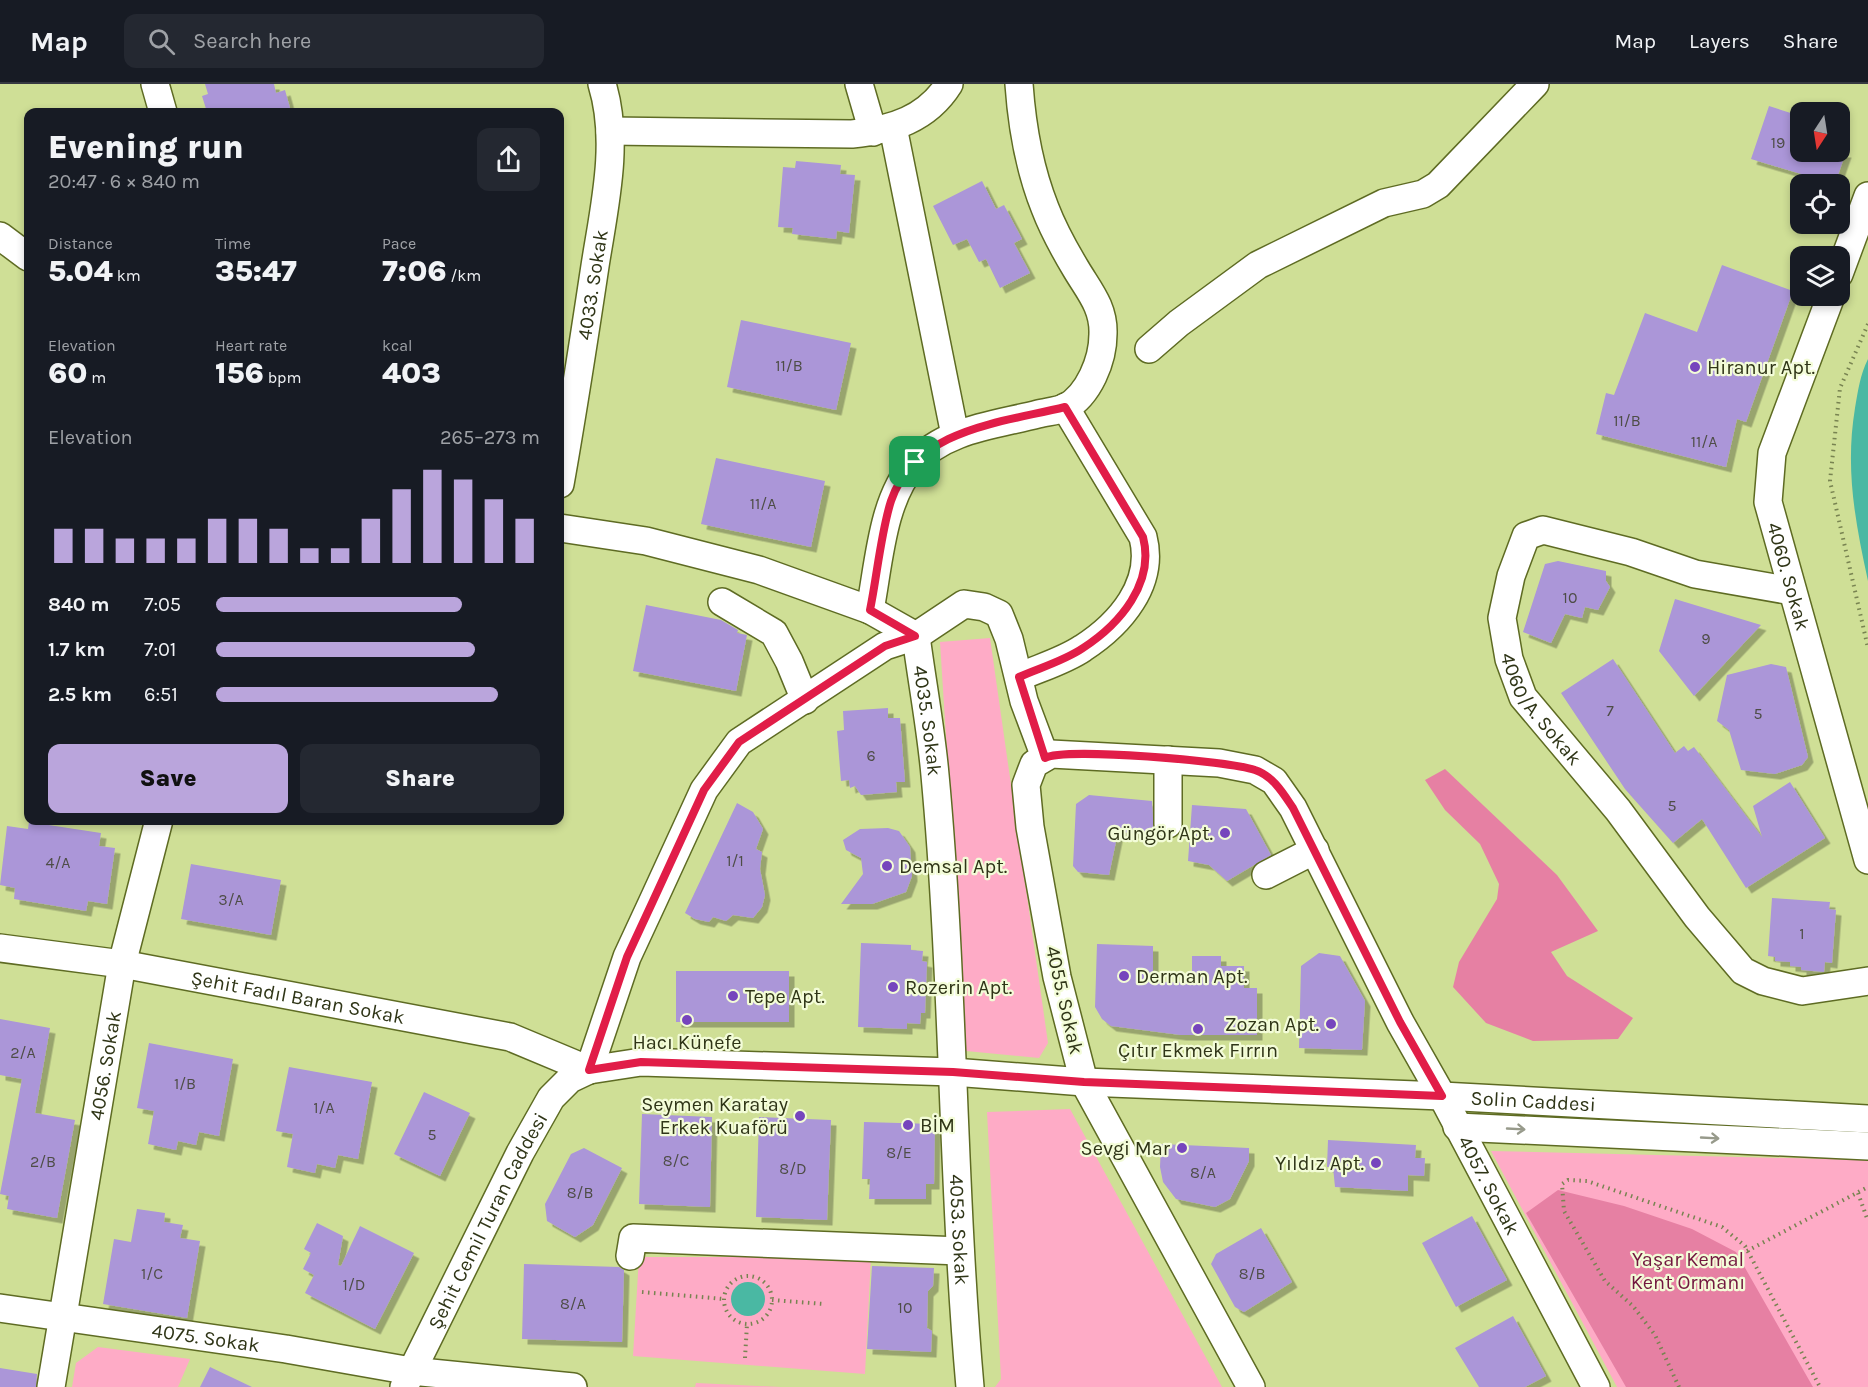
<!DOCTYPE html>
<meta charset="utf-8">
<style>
body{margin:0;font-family:Karla,sans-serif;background:#242831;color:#f1f3f6;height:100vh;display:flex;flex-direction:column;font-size:22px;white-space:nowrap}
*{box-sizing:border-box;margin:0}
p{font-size:20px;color:#9ea1a6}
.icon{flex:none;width:33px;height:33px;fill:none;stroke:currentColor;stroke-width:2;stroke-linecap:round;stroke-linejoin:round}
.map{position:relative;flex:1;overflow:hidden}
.panel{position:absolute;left:24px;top:24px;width:540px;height:717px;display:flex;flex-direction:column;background:#171b24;border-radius:12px;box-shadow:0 3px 9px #0003}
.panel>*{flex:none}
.needle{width:39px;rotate:192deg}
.tools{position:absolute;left:1790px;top:18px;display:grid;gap:12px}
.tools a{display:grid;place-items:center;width:60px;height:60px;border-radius:12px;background:#171b24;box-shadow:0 3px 9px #0003;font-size:30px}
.pin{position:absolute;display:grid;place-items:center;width:51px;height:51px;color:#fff;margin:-26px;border-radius:12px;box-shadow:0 3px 9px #0006}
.round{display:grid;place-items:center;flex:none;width:63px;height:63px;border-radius:12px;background:#242831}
.summary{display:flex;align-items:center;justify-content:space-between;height:102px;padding:0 24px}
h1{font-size:33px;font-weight:800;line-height:45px}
.metrics{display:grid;grid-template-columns:repeat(3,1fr);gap:9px;height:102px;padding:6px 24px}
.metrics div{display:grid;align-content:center}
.metrics b{font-size:30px;font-weight:800}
.metrics small{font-size:16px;font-weight:400}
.metrics p{font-size:16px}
.chart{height:168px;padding:12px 24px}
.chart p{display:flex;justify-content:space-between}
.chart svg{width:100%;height:108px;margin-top:6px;stroke:#baa5dc;stroke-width:6}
.primary-button{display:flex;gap:12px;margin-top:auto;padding:12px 24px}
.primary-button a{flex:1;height:69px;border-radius:12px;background:#baa5dc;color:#111;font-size:24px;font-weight:800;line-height:69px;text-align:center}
.primary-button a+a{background:#242831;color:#f1f3f6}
ul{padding:0 24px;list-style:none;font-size:20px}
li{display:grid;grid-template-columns:96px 72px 1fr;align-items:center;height:45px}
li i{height:15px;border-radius:8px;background:#baa5dc}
header{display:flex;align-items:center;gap:36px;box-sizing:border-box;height:84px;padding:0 30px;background:#171b24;border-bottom:2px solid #363941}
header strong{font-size:28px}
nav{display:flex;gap:33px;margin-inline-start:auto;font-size:21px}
.search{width:420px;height:54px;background:#242831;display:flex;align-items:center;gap:15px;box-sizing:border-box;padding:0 21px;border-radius:12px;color:#9ea1a6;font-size:22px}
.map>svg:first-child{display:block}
.green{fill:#feabc6}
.forest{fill:#e680a3}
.water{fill:#4ab8a3}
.building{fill:#ab96d8;filter:url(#shadow)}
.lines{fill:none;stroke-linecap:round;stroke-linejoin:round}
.minor-casing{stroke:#5e6b23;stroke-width:30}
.path{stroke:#788351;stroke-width:4;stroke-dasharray:1.5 4.5;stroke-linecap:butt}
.minor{stroke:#fff;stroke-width:27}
.oneway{stroke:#979a8b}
.route-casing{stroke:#fff;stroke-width:12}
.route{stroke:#e11d48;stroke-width:8}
.poi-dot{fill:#7645bd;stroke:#f3fcd8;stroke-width:2}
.labels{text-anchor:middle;stroke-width:4.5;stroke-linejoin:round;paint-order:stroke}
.number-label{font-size:16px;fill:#4e4d47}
.street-label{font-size:20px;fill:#2f3517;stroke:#f3fcd8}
.poi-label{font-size:20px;fill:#2f3517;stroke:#f3fcd8;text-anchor:start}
.park-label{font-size:20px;fill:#72173f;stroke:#f3fcd8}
</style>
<header>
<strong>Map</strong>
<div class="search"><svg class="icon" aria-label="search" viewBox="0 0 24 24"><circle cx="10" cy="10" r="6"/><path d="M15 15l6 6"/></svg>Search here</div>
<nav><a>Map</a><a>Layers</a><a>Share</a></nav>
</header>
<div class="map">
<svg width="1868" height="1303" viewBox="0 0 1868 1303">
<defs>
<filter id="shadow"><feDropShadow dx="5.5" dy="5.5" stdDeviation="0" flood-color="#0004"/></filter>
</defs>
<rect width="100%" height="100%" fill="#cfdf96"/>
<path class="green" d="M990,554l58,405 -9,15 -73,-7 -26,-409z
M1070,1025l152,278h-227l6,-8 -14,-267z
M1491,1067l377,9v227h-251z
M639,1173h232l-6,117 -232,-18z
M98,1263l92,12 -12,28h-106l4,-24z
M696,1299l85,4h-86z"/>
<path class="forest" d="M1445,685l112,106 41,56 -47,21 16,24 66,42 -15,21 -85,2 -47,-18 -33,-36 6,-25 38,-63 2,-15 -19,-40 -35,-34 -20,-30z
M1558,1106l66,16 68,23 44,23 77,135h-187l-100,-174z"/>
<path class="water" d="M1868,275v222c-13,-60 -23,-112 -13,-173 3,-17 5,-33 13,-49z
M731 1215a17 17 0 1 1 34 0a17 17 0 1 1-34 0Z"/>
<path class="building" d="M205,0h69l2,9 9,-3 5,18 -20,4h-63l-5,-16 6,-2z
M1769,22l31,10v36h46l-11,32 -84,-25z
M796,77l45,4 -1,9 15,1 -6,58 -12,-2 -1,8 -44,-5 1,-6 -15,-1 5,-60 12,1z
M982,97l14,28 8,-4 18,34 -8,4 16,30 -30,15 -14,-29 -7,3 -12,-23 -14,6 -20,-39z
M1722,181l71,26 -47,131 -9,-3 -11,48 -130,-33 10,-41 8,2 31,-82 52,19z
M741,236l110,23 -15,67 -109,-23z
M716,374l109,23 -14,66 -110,-23z
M1558,477l48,10v10l4,6 -12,23 -13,-3 -3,11 -17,-4 -14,29 -28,-11 22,-68z
M1675,515l86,26 -67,71 -35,-45z
M646,521l75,15 17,10 -1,3 10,2 -11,56 -103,-20z
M1613,575l62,94 9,-7 4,5 6,-4 68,90 -9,-31 37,-24 35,56 -79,50 -44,-69 -29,24 -48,-54 -64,-96z
M1771,580l15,3 22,90 -6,8 -27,9 -34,-4 -12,-40 -12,-9 10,-46z
M888,624v10h12l5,64h-9l1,10 -36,3 -6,-9 -5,2 -1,-8 -8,1 -4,-50 7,-1 -1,-19z
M1089,711l63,6 2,34 -36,-3 -9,43 -31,-3 -5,-6 3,-62z
M737,719l16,9 10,17 -7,20 6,3 -2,17 5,26 -3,12 -9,11 -20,-3 -7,6 -13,-4 -4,5 -14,-3 -10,-6z
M1192,721l54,4 25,46 -44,26 -18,-16 -21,-4z
M29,738l72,11 -2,13 16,2 -8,56 -19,-3 -2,10 -72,-12 1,-11 -15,-3 7,-59 21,3z
M888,744l11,3 11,16 2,29 -6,16 -34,12h-31l22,-30 -2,-16 -15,-8 -3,-10 17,-11z
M191,780l90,16 -10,55 -90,-16z
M1772,814l58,4 -1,7 7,1 -4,53 -7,-1 -1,10 -23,-2v-3l-11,-1v-4l-15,-1v-4l-7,-1z
M861,859l50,2v5l12,1 -1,10 5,1 -2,51h-4l-1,11 -13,-1v6l-49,-2z
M1097,860l56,2v36h39v-26h29v10h23v22h13v47h-76l-70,-9 -9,-7 -7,-12z
M1319,869l21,3 25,45 -3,49 -63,-2 2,-82z
M676,887h113v51h-113z
M0,935l50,9 -15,85 40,7 -18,98 -50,-9 2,-13 -9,-2 22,-115 -22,-4z
M149,959l84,16 -14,77 -20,-4 -3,13 -18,-4 -2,9 -28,-6 6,-33 -17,-3z
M289,983l83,15 -14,77 -20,-4 -3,13 -18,-4 -2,9 -28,-6 6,-33 -17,-3z
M424,1008l46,21 -30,63 -46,-22z
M642,1030l70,3 -2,90 -71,-3z
M759,1033l72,3 -4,100 -71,-3z
M864,1038l71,2 -1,60h-8v15h-57l1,-20h-8z
M1328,1056l88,5 -1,13h10l-1,18 -16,-1v16l-73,-4 -2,-20h-6z
M1161,1060l88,4v13l-19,38 -15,8 -39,-8 -13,-17 -3,-15z
M584,1064l38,20 -29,57 -18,12 -28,-16 -2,-17 26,-50z
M137,1125l28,4 -1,9 19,3 -3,13 20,3 -13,77 -84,-14 11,-65 17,3z
M1472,1132l35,64 -51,27 -34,-64z
M317,1139l26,13 -5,29 3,1 19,-40 54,27 -39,76 -70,-36 9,-18 -11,-6 8,-16 -7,-4z
M1261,1144l31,54 -48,30 -9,-5 -24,-43 5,-10z
M524,1180l95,3 5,3 -2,72 -100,-3z
M872,1182l62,2 -1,18 -5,5 -1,37 5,3 -1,21 -64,-3z
M1513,1232l33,60 -21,11h-46l-24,-39z
M210,1283l42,20h-52z
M0,1284l37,6 -1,13h-36z"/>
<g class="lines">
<g class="minor-casing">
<g id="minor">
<path d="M155,0l8,28"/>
<path d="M859,0l14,48"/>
<path d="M893,43l62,308"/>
<path d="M610,47l242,3c40,-4 75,-15 97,-50"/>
<path d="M0,152l28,21"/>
<path d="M1839,190l29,-78"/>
<path id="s1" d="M1831,212l-59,157 -4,49 100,358"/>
<path d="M1149,265l30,-26 79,-58 126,-62 39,-9 15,-9 97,-101"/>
<path id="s2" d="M560,400c13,-73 24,-145 35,-218 9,-58 25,-124 7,-182"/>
<path id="s3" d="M560,444l86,13 113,29 111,40 46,26c6,46 15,93 19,139 19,204 17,409 35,612"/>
<path id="s4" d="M1792,507l-97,-17 -64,-22 -88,-22 -17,6 -15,40 -9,42 7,41 14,38 95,113 79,107 46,54 20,10 39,10 66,-10"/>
<path d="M722,518l52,31 15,28 16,39"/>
<path d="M870,526c9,-47 12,-110 44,-146 30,-35 82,-39 124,-50 8,-2 19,-3 27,-6 24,-13 38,-48 38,-74 1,-27 -14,-43 -27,-65 -12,-20 -23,-40 -31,-61 -16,-40 -23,-81 -26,-124"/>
<path d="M1019,593c20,-9 45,-16 64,-29 37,-24 72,-64 60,-111l-78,-130"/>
<path d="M1168,676v64"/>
<path d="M1266,791l49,-25"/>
<path id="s5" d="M0,864l122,16 388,73 79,33"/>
<path d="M589,986l38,-113 26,-56 51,-111 35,-48 146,-96 31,-10 48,-32 20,3 15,7 10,25 15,62 21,56"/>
<path d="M1457,1043l411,19"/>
<path d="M630,1172l3,-18 327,13"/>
<path id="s6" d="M0,1224l286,41 125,22 162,16"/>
<path id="s7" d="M51,1303l71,-423 37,-144"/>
<path id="s8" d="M404,1303l116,-234 31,-55 19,-19 19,-9 52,-8 312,10 131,10 358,14 426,23"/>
<path id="s9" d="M1251,1303l-167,-305 -27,-105 -27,-150 -4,-42 8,-21 17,-10 168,9 36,7 19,11 19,27 107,214 42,74 154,291"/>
</g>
</g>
<path class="path" d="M1868,240l-28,64 -10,93 38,167
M1858,1109l10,28
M1747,1167l121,-64
M724 1216a24 24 0 1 1 48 0a24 24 0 1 1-48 0Z
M642,1208l82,7
M772,1216l52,4
M745,1274l2,-34
M1679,1303l-24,-52 -22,-29 -28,-25 -41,-70 -2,-27 6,-4 19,1 135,46 23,19 75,141"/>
<use href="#minor" class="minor"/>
</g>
<defs><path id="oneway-shaft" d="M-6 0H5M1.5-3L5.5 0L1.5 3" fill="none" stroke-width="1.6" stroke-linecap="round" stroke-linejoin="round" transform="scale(1.5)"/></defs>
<g class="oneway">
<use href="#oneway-shaft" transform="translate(1516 1045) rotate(3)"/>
<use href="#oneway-shaft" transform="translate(1710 1054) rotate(3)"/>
</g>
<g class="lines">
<g class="route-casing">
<path id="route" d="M1065,323l78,130c12,46 -23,87 -60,111 -19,13 -44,20 -64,29l26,81c19,-11 185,3 210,12 18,6 28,23 38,38l107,214 42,74 -358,-14 -131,-10 -312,-10 -52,8 38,-113 26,-56 51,-111 35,-48 146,-96 30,-10 -45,-26c7,-34 11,-78 21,-109 25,-73 110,-78 174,-94z"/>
</g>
<use href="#route" class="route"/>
</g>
<g class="poi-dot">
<circle cx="1695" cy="283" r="6"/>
<circle cx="1225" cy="749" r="6"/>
<circle cx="887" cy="782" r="6"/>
<circle cx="1124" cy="892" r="6"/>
<circle cx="893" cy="903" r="6"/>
<circle cx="733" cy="912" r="6"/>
<circle cx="687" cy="936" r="6"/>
<circle cx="1331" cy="940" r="6"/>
<circle cx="1198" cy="945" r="6"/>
<circle cx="800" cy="1032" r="6"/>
<circle cx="908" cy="1041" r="6"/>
<circle cx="1182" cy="1064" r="6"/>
<circle cx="1376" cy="1079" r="6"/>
</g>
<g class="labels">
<g class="number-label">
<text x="1778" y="64">19</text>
<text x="789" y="287">11/B</text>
<text x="1627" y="342">11/B</text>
<text x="1704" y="363">11/A</text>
<text x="763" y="425">11/A</text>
<text x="1570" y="519">10</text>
<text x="1706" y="560">9</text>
<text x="1610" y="632">7</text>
<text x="1758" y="635">5</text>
<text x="871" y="677">6</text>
<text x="1672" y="727">5</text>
<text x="735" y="782">1/1</text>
<text x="58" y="784">4/A</text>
<text x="231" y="821">3/A</text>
<text x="1802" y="855">1</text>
<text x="23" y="974">2/A</text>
<text x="185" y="1005">1/B</text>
<text x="324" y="1029">1/A</text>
<text x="432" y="1056">5</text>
<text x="899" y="1074">8/E</text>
<text x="676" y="1082">8/C</text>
<text x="43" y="1083">2/B</text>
<text x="793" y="1090">8/D</text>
<text x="1203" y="1094">8/A</text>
<text x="580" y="1114">8/B</text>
<text x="152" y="1195">1/C</text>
<text x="1252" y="1195">8/B</text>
<text x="354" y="1206">1/D</text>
<text x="573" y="1225">8/A</text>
<text x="905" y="1229">10</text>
</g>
<g class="street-label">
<text dy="7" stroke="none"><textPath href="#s2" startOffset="202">4033. Sokak</textPath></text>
<text dy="7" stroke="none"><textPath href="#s1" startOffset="294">4060. Sokak</textPath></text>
<text dy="7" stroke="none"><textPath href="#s4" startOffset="462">4060/A. Sokak</textPath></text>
<text dy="7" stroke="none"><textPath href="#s3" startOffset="460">4035. Sokak</textPath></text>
<text dy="7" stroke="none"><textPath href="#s5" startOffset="302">Şehit Fadıl Baran Sokak</textPath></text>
<text transform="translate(1065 916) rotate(77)" y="7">4055. Sokak</text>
<text dy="7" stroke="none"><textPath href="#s7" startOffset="326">4056. Sokak</textPath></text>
<text dy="7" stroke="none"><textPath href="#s8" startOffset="1318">Solin Caddesi</textPath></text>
<text dy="7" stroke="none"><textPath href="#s9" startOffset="1378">4057. Sokak</textPath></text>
<text dy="7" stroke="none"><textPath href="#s8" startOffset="186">Şehit Cemil Turan Caddesi</textPath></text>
<text dy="7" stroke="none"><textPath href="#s3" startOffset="970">4053. Sokak</textPath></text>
<text dy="7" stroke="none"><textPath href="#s6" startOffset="208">4075. Sokak</textPath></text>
</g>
<g class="poi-label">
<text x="1707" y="290">Hiranur Apt.</text>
<text x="1213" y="756" text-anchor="end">Güngör Apt.</text>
<text x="899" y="789">Demsal Apt.</text>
<text x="1136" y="899">Derman Apt.</text>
<text x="905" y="910">Rozerin Apt.</text>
<text x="745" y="919">Tepe Apt.</text>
<text x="1319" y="947" text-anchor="end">Zozan Apt.</text>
<text x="687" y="965" text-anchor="middle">Hacı Künefe</text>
<text x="1198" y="973" text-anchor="middle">Çıtır Ekmek Fırrın</text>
<text x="788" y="1027" text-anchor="end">Seymen Karatay<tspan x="788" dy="23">Erkek Kuaförü</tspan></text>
<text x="920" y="1048">BİM</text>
<text x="1170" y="1071" text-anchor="end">Sevgi Mar</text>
<text x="1364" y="1086" text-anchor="end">Yıldız Apt.</text>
</g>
<g class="park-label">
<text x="1688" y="1182">Yaşar Kemal<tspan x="1688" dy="23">Kent Ormanı</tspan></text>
</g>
</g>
</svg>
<div class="tools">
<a><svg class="needle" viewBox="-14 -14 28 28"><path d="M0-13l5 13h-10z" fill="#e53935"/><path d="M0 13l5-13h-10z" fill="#9ea1a6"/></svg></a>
<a><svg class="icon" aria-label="locate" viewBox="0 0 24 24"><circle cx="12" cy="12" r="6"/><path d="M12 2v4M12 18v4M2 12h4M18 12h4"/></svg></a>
<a><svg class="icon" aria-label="layers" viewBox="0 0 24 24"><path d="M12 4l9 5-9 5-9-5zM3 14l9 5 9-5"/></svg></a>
</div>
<div class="pin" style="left:915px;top:378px;background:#1e9e55"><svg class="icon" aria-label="arrive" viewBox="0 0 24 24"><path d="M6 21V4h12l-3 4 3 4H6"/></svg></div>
<section class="panel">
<div class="summary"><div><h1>Evening run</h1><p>20:47 · 6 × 840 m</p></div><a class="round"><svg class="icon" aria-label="share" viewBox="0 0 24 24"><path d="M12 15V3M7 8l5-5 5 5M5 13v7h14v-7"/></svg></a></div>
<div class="metrics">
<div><p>Distance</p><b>5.04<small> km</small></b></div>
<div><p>Time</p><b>35:47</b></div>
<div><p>Pace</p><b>7:06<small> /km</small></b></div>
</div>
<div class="metrics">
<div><p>Elevation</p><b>60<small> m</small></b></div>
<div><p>Heart rate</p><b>156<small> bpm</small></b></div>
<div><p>kcal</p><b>403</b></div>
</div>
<div class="chart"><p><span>Elevation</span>265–273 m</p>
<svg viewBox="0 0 160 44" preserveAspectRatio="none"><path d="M5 44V30M15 44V30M25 44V34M35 44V34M45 44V34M55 44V26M65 44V26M75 44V30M85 44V38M95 44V38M105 44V26M115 44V14M125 44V6M135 44V10M145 44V18M155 44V26"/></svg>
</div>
<ul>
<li><b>840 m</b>7:05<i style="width:76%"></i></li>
<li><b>1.7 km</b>7:01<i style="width:80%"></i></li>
<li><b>2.5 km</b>6:51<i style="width:87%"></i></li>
</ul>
<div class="primary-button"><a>Save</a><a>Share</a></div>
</section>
</div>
